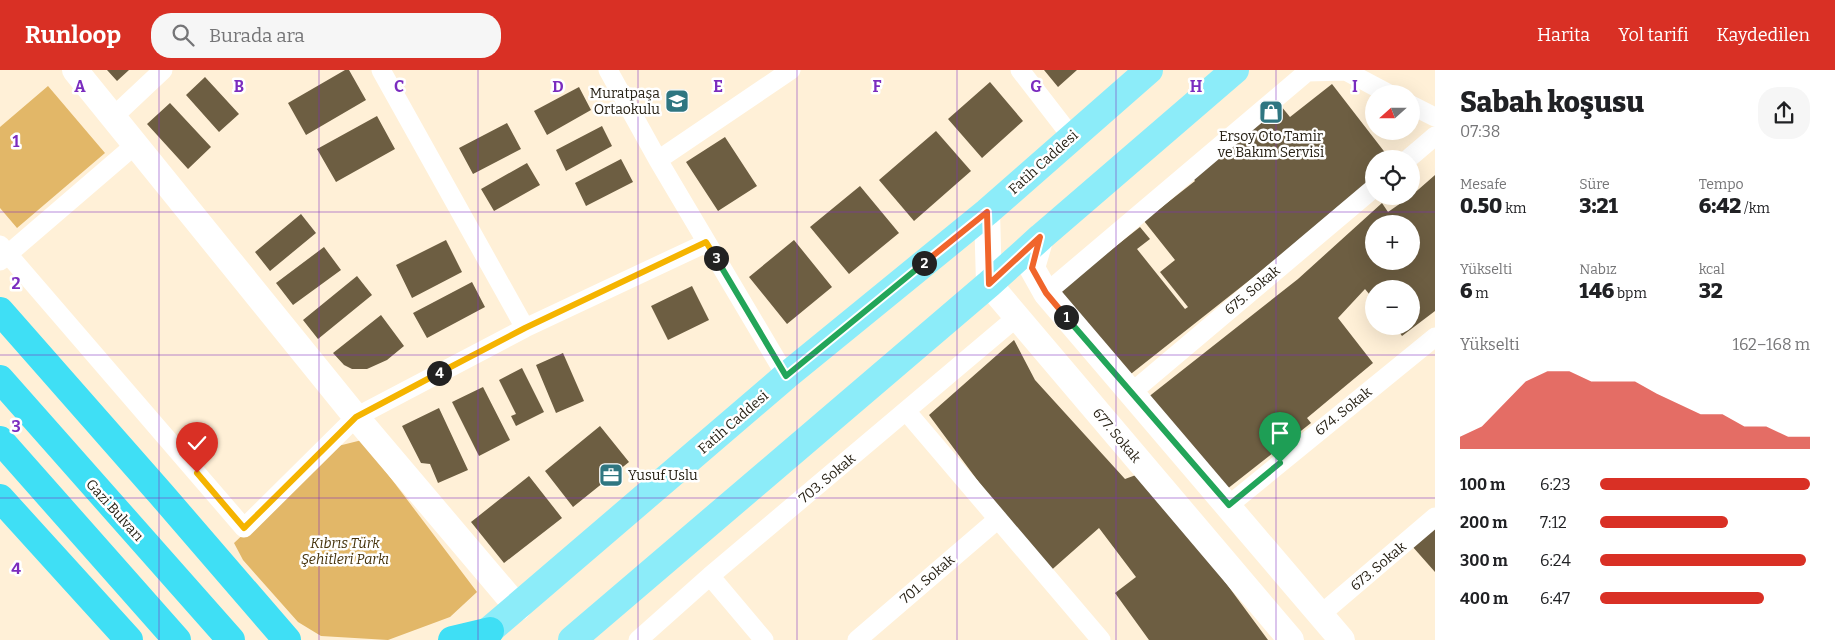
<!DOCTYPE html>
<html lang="tr">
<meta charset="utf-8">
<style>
body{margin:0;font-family:Bitter,serif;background:#f6f6f6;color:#202124;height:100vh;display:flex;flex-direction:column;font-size:19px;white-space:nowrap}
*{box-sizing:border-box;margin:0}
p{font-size:16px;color:#757577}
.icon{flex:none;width:28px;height:28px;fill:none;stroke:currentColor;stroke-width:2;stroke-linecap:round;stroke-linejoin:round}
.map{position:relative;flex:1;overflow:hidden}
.side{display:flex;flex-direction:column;background:#fff;width:400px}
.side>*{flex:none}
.needle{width:32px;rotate:249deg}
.controls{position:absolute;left:1365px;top:15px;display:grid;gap:10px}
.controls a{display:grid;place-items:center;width:55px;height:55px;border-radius:50%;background:#fff;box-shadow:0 5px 20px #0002;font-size:25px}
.pin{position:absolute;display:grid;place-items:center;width:42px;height:42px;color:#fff;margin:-51px -21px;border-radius:50% 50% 50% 0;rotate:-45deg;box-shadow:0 0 5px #0007}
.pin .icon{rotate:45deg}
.km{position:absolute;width:25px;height:25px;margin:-12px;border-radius:50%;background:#222;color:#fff;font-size:14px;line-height:25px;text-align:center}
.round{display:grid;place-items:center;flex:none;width:52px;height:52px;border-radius:20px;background:#f6f6f6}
.head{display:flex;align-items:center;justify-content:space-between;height:85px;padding:0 25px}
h1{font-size:28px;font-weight:800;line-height:38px}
.figures{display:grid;grid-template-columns:repeat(3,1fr);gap:8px;height:85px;padding:5px 25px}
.figures div{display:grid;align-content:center}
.figures b{font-size:21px;font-weight:800}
.figures small{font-size:14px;font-weight:400}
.figures p{font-size:14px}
.chart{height:140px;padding:10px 25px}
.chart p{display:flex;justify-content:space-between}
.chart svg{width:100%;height:90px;margin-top:5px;fill:#d93025;opacity:.7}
ul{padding:0 25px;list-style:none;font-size:16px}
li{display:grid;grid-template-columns:80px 60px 1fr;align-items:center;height:38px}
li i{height:12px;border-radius:6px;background:#d93025}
header{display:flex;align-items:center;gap:30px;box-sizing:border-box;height:70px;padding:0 25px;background:#d93025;color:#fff}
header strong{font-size:24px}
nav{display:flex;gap:28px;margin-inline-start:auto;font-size:18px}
.search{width:350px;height:45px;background:#f6f6f6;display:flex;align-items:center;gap:12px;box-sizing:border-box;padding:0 18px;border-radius:20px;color:#757577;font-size:19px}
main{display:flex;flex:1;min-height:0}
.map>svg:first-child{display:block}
.green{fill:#e2b768}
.building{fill:#6d5e42;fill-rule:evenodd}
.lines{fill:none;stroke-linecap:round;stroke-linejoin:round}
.street{stroke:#fff;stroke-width:19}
.secondary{stroke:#fff;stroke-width:26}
.primary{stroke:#8cecf9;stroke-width:28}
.highway{stroke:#3fdff5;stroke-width:28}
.split-1-casing{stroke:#fff;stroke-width:10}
.split-2-casing{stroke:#fff;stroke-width:10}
.split-3-casing{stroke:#fff;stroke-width:10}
.split-4-casing{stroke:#fff;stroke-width:10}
.split-5-casing{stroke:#fff;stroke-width:10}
.split-1{stroke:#22a559;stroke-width:6}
.split-2{stroke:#f0652b;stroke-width:6}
.split-3{stroke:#22a559;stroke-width:6}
.split-4{stroke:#f5b400;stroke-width:6}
.split-5{stroke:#f5b400;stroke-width:6}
.grid{fill:none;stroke:#7b2cbf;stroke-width:1;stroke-opacity:0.55}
.labels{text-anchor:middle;stroke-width:5;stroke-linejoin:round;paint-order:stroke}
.poi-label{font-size:14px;fill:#272115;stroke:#fff;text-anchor:end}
.street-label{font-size:14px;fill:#272115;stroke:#fff}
.park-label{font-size:14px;font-style:italic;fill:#45320b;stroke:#fff}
.grid-label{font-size:16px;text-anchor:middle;font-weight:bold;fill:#7b2cbf;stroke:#fff;stroke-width:5;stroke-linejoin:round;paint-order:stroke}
</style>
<header>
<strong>Runloop</strong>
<div class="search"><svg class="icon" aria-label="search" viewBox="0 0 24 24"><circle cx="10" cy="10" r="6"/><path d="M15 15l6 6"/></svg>Burada ara</div>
<nav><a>Harita</a><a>Yol tarifi</a><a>Kaydedilen</a></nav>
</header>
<main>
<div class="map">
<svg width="1435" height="570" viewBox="0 0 1435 570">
<rect width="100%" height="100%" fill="#fff0d7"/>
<path class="green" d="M48,16l57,67 -88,75 -17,-20v-81z
M362,370l115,152 -27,25 -62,23 -67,-4 -23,-14 -55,-62 -9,-17 87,-81 13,-15z"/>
<path class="building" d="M107,0h22l-12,11z
M345,0h4l17,30 -60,35 -18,-32z
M1044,0h33l-19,17z
M205,7l34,37 -20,18 -33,-37z
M990,12l33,39 -41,37 -34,-39z
M1332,14l58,75h-16v23l-247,195 -68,-86 81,-64 10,12 -13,10 48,60 3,-2 -28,-35 15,-12 -31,-39 51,-40 -3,-4 89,-71 9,11z
M579,17l12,23 -44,25 -13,-24z
M170,33l41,44 -23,22 -41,-45z
M377,46l18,33 -59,33 -19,-33z
M507,53l14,26 -48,25 -14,-26z
M602,56l10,20 -46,25 -10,-21z
M936,61l35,40 -57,50 -35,-41z
M725,67l32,49 -39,25 -32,-49z
M621,89l12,23 -47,24 -11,-23z
M527,93l13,22 -46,26 -13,-22z
M1435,105v136l-33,25 -7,-10h16v-37h-37v11l-9,-11 -27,29 35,45 -66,55 4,5 -89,70 -75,-95 151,-119 84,-76 6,9 23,-16zM1374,154h37v37h-37z
M860,116l39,47 -50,41 -39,-47z
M301,144l15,19 -46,38 -15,-19z
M446,170l16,32 -50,26 -16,-33z
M794,170l38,47 -45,37 -38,-47z
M324,177l17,23 -48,35 -17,-22z
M357,206l15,19 -54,44 -15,-19z
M472,212l13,25 -58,31 -14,-25z
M692,216l17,34 -41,20 -17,-34z
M381,245l23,31 -17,14 -20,9h-15l-8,-4 -11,-12z
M1014,270l21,40 90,99 19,-7 124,168h-119l-34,-47 21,-16 -37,-49 -52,46 -118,-159z
M563,283l21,48 -28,12 -20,-48z
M522,298l22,44 -28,14 -5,-10 5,-2 -17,-34z
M483,317l27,53 -31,16 -27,-54z
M439,338l29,62 -30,13 -8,-19 -9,-1 -19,-37z
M600,356l29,36 -56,45 -28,-36z
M529,406l33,42 -58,45 -33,-41z
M1435,456v46l-23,-26z"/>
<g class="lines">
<path class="street" d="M381,0l144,258
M608,0l50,90 128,216
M1020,0l51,66
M1411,35l24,12
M112,48l51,-48
M1408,89l27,-23
M658,90l133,-90
M0,175l244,283 112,-111 169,-89 181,-85
M0,191l135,-116
M1046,223l261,-221 39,-1 43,23
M1131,323l243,-205
M906,341l195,229
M1229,435l206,-168
M710,506l54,64
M1320,545l115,-98
M638,570l72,-64 307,-259
M857,570l141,-121"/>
<path class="secondary" d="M75,0l281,347 162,191
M987,142l2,72 302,356
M1041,167l-9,31 14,25 296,347"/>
<path class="primary" d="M478,570l308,-264 201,-164 162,-142
M572,570l417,-356 52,-47 194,-167"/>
<path class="highway" d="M0,241l161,183 126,146
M0,309l231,261
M0,370l177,200
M0,428l129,142
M452,570l38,-9"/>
</g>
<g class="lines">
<g class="split-1-casing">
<path id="split-1" d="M1066,247l163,188 51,-42"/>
</g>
<g class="split-2-casing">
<path id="split-2" d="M924,193l63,-51 2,72 51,-47 -8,31 14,25 20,24"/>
</g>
<g class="split-3-casing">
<path id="split-3" d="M716,188l70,118 138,-113"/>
</g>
<g class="split-4-casing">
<path id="split-4" d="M439,303l86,-45 181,-86 10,16"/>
</g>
<g class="split-5-casing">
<path id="split-5" d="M197,403l47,55 112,-111 83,-44"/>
</g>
<use href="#split-1" class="split-1"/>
<use href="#split-2" class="split-2"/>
<use href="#split-3" class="split-3"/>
<use href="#split-4" class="split-4"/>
<use href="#split-5" class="split-5"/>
</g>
<path class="grid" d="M159,0v570M319,0v570M478,0v570M638,0v570M797,0v570M957,0v570M1116,0v570M1276,0v570M0,142h1435M0,285h1435M0,428h1435"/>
<defs>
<g id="school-square" transform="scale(1.25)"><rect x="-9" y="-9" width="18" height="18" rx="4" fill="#2f7681" stroke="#fff"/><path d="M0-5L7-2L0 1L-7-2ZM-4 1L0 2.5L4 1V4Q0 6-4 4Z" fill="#fff"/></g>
<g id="shop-square" transform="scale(1.25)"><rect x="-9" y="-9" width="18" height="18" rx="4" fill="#2f7681" stroke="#fff"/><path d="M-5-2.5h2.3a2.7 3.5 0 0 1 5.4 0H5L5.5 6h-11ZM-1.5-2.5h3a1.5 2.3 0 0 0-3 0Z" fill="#fff"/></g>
<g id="office-square" transform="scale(1.25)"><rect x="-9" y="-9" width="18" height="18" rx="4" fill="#2f7681" stroke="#fff"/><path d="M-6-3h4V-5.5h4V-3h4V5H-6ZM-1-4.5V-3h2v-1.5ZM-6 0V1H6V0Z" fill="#fff"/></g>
</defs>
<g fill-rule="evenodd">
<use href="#school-square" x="677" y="31"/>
<use href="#shop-square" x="1271" y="42"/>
<use href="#office-square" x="611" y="405"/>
</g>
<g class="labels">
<g class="poi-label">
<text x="660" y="28">Muratpaşa<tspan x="660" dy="16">Ortaokulu</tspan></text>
<text x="1271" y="71" text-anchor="middle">Ersoy Oto Tamir<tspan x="1271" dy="16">ve Bakım Servisi</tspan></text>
<text x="628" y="410" text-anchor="start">Yusuf Uslu</text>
</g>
<g class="street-label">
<text transform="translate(1043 92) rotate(-42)" y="5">Fatih Caddesi</text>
<text transform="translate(1252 220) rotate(-40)" y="5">675. Sokak</text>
<text transform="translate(1343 341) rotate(-39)" y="5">674. Sokak</text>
<text transform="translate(733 352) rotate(-41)" y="5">Fatih Caddesi</text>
<text transform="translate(1117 365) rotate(50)" y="5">677. Sokak</text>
<text transform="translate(827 408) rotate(-40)" y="5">703. Sokak</text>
<text transform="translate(115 440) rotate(48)" y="5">Gazi Bulvarı</text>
<text transform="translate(1378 496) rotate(-40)" y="5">673. Sokak</text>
<text transform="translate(927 509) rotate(-41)" y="5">701. Sokak</text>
</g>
<g class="park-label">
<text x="345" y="478">Kıbrıs Türk<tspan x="345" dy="16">Şehitleri Parkı</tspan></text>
</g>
</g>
<g class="grid-label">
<text x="80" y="22">A</text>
<text x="239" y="22">B</text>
<text x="399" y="22">C</text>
<text x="558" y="22">D</text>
<text x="718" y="22">E</text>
<text x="877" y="22">F</text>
<text x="1036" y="22">G</text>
<text x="1196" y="22">H</text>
<text x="1355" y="22">I</text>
<text x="16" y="77">1</text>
<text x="16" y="219">2</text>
<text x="16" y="362">3</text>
<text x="16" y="504">4</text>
</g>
</svg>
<div class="controls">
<a><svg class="needle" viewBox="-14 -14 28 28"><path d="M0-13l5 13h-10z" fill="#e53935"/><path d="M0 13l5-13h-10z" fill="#757577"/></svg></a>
<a><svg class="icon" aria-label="locate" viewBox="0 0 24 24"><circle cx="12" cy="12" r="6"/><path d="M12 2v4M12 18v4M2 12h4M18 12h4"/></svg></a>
<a>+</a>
<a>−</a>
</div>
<div class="pin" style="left:1280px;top:393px;background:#1e9e55"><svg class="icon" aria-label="arrive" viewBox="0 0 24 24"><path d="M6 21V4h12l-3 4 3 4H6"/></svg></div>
<div class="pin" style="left:197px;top:403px;background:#d93025"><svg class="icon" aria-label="check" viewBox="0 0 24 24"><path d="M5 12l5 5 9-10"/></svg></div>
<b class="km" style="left:1066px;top:247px">1</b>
<b class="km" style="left:924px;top:193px">2</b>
<b class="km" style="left:716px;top:188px">3</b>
<b class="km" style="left:439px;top:303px">4</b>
</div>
<section class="side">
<div class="head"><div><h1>Sabah koşusu</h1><p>07:38</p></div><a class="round"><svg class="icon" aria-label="share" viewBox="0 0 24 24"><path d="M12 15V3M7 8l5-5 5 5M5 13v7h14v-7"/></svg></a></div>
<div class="figures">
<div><p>Mesafe</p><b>0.50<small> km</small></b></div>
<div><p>Süre</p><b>3:21</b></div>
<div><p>Tempo</p><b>6:42<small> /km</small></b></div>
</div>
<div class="figures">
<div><p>Yükselti</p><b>6<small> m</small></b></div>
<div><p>Nabız</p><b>146<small> bpm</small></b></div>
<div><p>kcal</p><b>32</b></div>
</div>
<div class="chart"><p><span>Yükselti</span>162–168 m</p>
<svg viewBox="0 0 160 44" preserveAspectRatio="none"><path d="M0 44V38L10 33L20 22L30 11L40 6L50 6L60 11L70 11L80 11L90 17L100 22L110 27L120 27L130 33L140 33L150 38L160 38V44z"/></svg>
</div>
<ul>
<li><b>100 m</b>6:23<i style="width:100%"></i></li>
<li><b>200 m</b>7:12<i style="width:61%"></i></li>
<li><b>300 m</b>6:24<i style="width:98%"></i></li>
<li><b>400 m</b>6:47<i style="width:78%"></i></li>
</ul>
</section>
</main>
